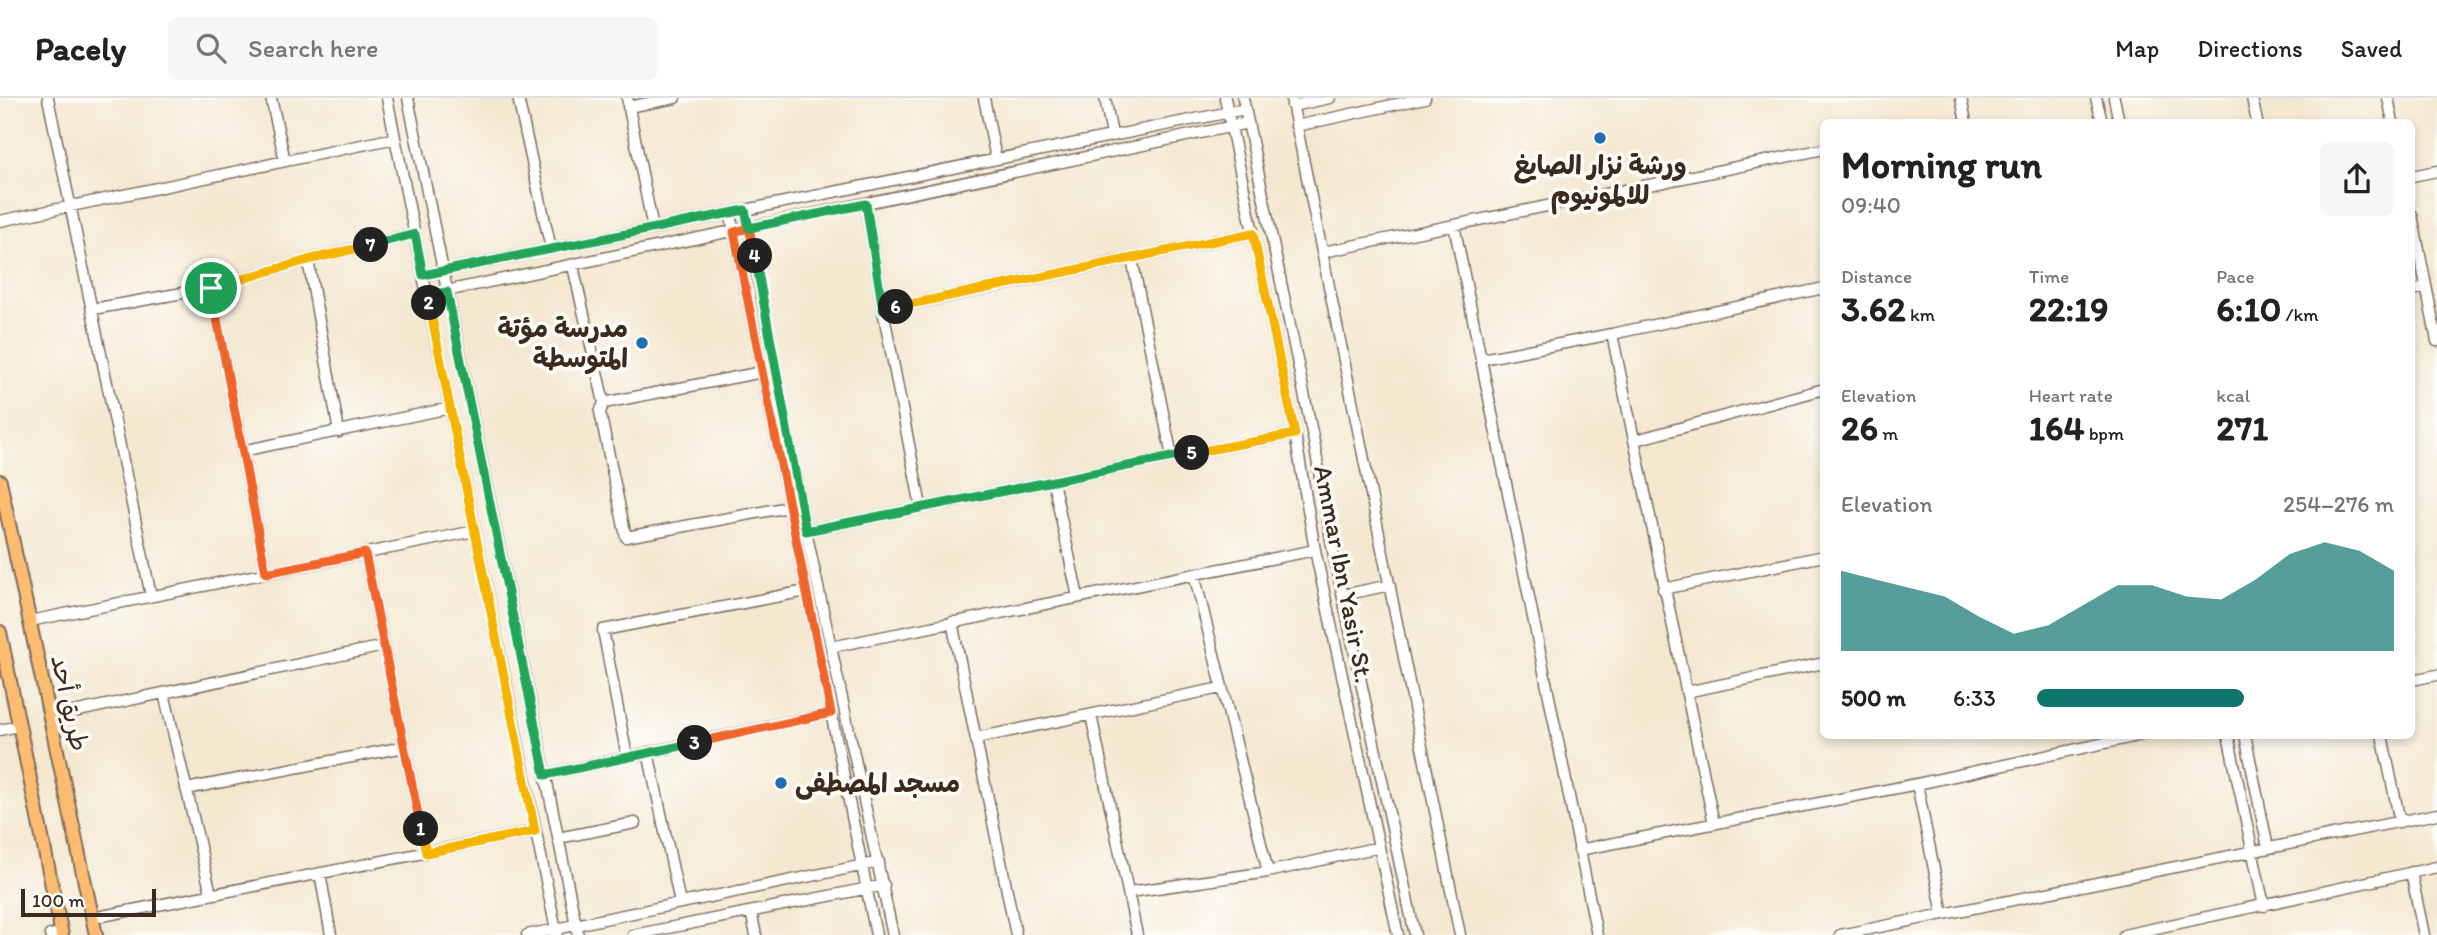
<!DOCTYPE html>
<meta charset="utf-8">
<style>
body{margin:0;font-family:Itim,"Playpen Sans Arabic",sans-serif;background:#f6f6f6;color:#222;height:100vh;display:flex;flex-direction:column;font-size:26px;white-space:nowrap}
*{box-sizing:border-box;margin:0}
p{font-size:23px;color:#767676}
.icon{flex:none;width:38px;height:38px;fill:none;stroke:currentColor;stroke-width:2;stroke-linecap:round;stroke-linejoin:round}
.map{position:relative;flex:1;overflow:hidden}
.panel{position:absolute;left:1820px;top:21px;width:595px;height:620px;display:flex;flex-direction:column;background:#fff;border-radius:10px;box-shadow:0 4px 10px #0003}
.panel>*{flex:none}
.scale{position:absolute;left:21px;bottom:18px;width:135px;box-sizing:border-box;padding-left:7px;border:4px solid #3b2a1e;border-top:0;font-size:19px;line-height:24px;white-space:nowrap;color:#3b2a1e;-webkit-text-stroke:5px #fdfcf7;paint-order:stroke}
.pin{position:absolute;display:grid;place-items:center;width:60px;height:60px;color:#fff;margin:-30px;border:4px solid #fff;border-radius:50%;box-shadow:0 2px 7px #0007}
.km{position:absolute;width:35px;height:35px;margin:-18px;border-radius:50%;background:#222;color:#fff;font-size:19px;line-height:35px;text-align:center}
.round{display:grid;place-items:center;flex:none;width:74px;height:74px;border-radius:10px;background:#f6f6f6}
.overview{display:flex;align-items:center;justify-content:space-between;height:119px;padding:0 21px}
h1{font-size:38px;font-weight:700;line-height:52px}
.figures{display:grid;grid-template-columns:repeat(3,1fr);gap:10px;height:119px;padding:7px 21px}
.figures div{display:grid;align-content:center}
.figures b{font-size:35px;font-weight:700}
.figures small{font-size:19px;font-weight:400}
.figures p{font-size:19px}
.chart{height:196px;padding:14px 21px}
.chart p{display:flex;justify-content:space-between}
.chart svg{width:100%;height:126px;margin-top:7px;fill:#0f766e;opacity:.7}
ul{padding:0 21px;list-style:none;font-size:23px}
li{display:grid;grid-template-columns:112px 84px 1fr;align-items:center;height:52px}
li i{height:18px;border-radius:9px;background:#0f766e}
header{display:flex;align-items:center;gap:42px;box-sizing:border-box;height:98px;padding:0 35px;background:#fff;border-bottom:2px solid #e0e0e0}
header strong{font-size:33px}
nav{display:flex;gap:38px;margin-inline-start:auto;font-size:24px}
.search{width:490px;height:63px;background:#f6f6f6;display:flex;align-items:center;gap:18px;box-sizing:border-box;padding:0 24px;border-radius:10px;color:#767676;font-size:26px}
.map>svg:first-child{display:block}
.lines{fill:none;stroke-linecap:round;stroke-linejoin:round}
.minor-casing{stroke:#7c6c5d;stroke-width:13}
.major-casing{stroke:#7c6c5d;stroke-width:16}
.minor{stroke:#fff;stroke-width:10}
.major{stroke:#febc70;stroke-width:12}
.split-1-casing{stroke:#fff;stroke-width:14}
.split-2-casing{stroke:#fff;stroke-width:14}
.split-3-casing{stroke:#fff;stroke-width:14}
.split-4-casing{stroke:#fff;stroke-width:14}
.split-5-casing{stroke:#fff;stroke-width:14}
.split-6-casing{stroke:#fff;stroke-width:14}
.split-7-casing{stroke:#fff;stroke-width:14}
.split-8-casing{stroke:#fff;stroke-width:14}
.split-1{stroke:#f0652b;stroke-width:9}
.split-2{stroke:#f5b400;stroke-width:9}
.split-3{stroke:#22a559;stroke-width:9}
.split-4{stroke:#f0652b;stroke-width:9}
.split-5{stroke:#22a559;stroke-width:9}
.split-6{stroke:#f5b400;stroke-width:9}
.split-7{stroke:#22a559;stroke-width:9}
.split-8{stroke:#f5b400;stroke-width:9}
.poi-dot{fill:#1f6fb2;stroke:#fdfcf7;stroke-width:2.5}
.labels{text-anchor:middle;stroke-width:7;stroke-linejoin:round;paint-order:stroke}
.poi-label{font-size:26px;font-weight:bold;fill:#3b2a1e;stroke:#fdfcf7}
.street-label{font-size:26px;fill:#3b2a1e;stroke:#fdfcf7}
</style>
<header>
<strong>Pacely</strong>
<div class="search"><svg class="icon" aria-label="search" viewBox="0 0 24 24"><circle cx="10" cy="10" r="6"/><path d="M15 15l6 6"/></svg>Search here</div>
<nav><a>Map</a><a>Directions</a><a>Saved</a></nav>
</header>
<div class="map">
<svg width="2437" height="837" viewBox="0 0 2437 837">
<rect width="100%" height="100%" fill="#fdfcf7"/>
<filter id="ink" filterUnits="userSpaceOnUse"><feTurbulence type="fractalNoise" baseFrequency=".0143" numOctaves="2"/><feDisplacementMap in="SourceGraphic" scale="14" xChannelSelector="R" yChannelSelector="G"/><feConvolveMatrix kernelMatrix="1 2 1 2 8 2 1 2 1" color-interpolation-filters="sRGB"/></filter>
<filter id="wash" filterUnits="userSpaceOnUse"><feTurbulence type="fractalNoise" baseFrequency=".00686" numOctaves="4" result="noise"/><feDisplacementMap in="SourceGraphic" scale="28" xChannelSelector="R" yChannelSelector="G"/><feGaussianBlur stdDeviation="1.57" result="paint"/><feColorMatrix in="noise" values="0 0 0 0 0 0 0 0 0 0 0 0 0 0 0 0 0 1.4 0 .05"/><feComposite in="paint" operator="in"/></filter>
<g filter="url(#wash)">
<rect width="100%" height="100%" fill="#f4e8d1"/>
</g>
<g filter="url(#ink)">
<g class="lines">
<g class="minor-casing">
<path id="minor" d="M48,0l103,498
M271,0l14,63
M387,0l170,837
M408,0l170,837
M518,0l33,151
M627,0l26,131
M984,0l12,61
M1105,0l7,37
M1225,0l70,336 20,116 83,385
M1243,0l71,344 19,109 82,384
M1291,0l169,837
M1961,0l5,24
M2096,0l6,24
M2114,0l5,24
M2252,0l5,24
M2388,0l5,24
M1292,8l38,-8
M628,9l47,-9
M1296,28l129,-28
M2412,78l25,-5
M866,106l17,106 38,197
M745,112l61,321 87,404
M730,115l146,722
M2412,117l25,126
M0,123l395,-83
M1454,127l143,710
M1323,154l501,-103
M1132,161l40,198
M308,162l31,172
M573,168l31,137 158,-31
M423,177l822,-166
M211,190l55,285
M2412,192l14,-3
M427,197l821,-172
M93,211l118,-21 97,-28 107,-26
M883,212l370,-77
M1612,236l102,490
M1482,261l130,-25 212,-46
M604,305l-4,9 26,125 163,-30
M1636,342l188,-51
M242,353l208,-43
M1053,383l25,116
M806,433l366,-74 123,-23
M365,455l61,300
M1194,476l74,298
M1663,491l161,-33
M1343,497l47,-10
M30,523l445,-90
M952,524l64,313
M831,549l484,-97
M2412,582l25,-5
M1686,594l138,-29
M164,595l47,201
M1091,617l46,220
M50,619l334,-71
M0,632l18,-4
M2228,637l36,171
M2245,637l23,113
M2382,637l18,87
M976,640l245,-50
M648,654l32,151
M627,659l-24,-127 203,-39
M545,677l286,-62
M1917,686l26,130
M186,691l218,-42
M558,740l77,-15
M1579,752l338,-66 225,-49
M2411,774l13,63
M320,775l11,62
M1129,794l139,-20 111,-25
M751,814l5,23
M92,820l443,-87
M50,837l12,-2
M527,837l352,-73
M633,837l251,-50
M1840,837l597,-121
M2124,837l313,-68"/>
</g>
<g class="major-casing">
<path id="major" d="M0,383l96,454
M0,534l62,303"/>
</g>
<use href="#minor" class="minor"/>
<use href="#major" class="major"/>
</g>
</g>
<g class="lines" filter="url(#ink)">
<g class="split-1-casing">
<path id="split-1" d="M211,190l55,285 99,-20 56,276"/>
</g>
<g class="split-2-casing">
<path id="split-2" d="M421,731l5,24 109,-22 -106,-528"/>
</g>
<g class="split-3-casing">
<path id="split-3" d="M429,205l-2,-8 20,-3 98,483 150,-32"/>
</g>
<g class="split-4-casing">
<path id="split-4" d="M695,645l136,-30 -97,-481 15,-4 6,28"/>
</g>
<g class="split-5-casing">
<path id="split-5" d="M755,158l51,275 386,-78"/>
</g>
<g class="split-6-casing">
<path id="split-6" d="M896,209l357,-74 42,201 -103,19"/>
</g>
<g class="split-7-casing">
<path id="split-7" d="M371,147l44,-11 8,41 322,-65 4,18 117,-24 17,106 13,-3"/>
</g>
<g class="split-8-casing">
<path id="split-8" d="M211,190l97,-28 63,-15"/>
</g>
<use href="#split-1" class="split-1"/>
<use href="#split-2" class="split-2"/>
<use href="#split-3" class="split-3"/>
<use href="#split-4" class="split-4"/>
<use href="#split-5" class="split-5"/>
<use href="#split-6" class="split-6"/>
<use href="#split-7" class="split-7"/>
<use href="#split-8" class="split-8"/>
</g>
<g class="poi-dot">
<circle cx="1600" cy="40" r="7"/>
<circle cx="642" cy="245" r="7"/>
<circle cx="781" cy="685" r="7"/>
</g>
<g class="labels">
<g class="poi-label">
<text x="1600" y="76">ورشة نزار الصايغ<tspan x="1600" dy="30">للالمونيوم</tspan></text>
<text x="628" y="239" text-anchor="end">مدرسة مؤتة<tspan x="628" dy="30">المتوسطة</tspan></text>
<text x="795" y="694" text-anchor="start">مسجد المصطفى</text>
</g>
<g class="street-label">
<text transform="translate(1344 476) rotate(79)" y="9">Ammar Ibn Yasir St.</text>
<text transform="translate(70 605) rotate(78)" y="9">طريق أحد</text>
</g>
</g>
</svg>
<div class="scale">100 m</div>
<div class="pin" style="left:211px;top:190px;background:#1e9e55"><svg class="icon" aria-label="arrive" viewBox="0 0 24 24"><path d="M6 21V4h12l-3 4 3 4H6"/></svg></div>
<b class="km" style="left:421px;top:731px">1</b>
<b class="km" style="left:429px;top:205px">2</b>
<b class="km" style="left:695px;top:645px">3</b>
<b class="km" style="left:755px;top:158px">4</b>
<b class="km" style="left:1192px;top:355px">5</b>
<b class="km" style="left:896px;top:209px">6</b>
<b class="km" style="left:371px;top:147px">7</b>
<section class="panel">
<div class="overview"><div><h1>Morning run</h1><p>09:40</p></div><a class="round"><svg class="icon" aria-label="share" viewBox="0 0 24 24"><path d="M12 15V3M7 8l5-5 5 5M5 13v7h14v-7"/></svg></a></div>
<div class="figures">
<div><p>Distance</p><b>3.62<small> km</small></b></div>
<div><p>Time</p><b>22:19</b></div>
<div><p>Pace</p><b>6:10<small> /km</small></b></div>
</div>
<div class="figures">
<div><p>Elevation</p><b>26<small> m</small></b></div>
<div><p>Heart rate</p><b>164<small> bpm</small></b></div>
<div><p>kcal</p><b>271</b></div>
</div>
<div class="chart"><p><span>Elevation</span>254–276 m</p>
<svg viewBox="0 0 160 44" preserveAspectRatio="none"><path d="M0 44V16L10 19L20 22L30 25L40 32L50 38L60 35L70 28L80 21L90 21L100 25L110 26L120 19L130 10L140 6L150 9L160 16V44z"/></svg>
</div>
<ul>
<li><b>500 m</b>6:33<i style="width:58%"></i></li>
</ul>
</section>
</div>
